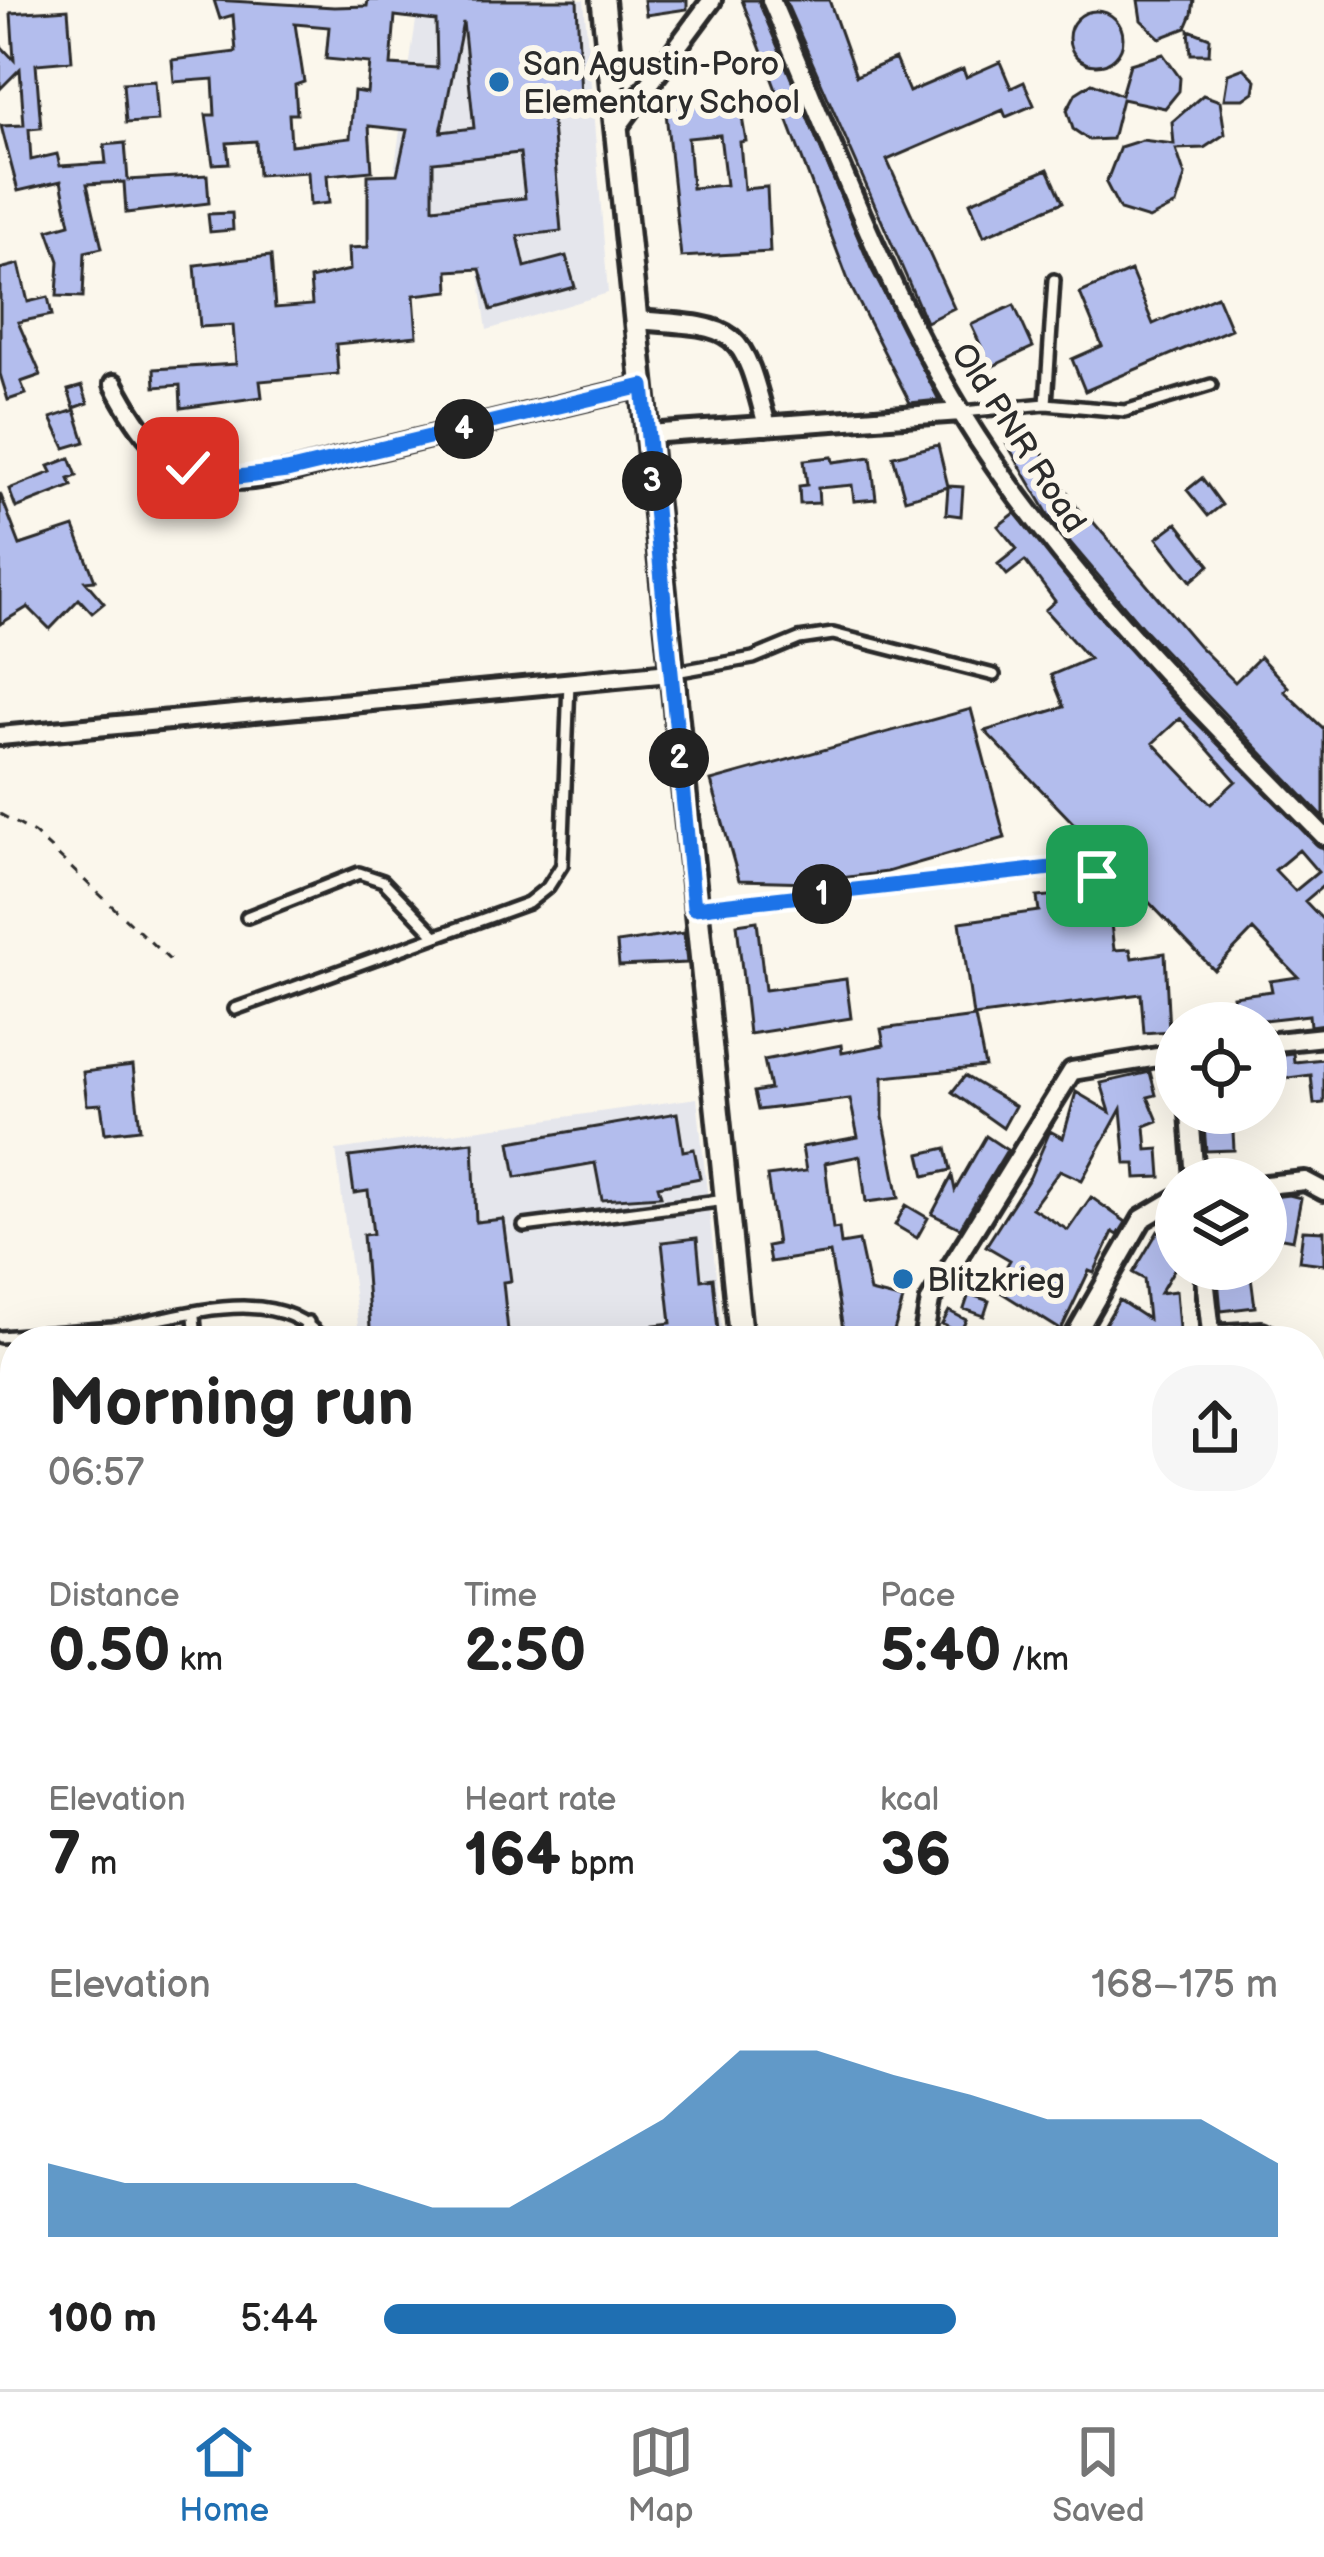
<!DOCTYPE html>
<meta charset="utf-8">
<style>
body{margin:0;font-family:"Balsamiq Sans",sans-serif;background:#f6f6f6;color:#222;height:100vh;display:flex;flex-direction:column;font-size:45px;white-space:nowrap}
*{box-sizing:border-box;margin:0}
p{font-size:39px;color:#767676}
.icon{flex:none;width:66px;height:66px;fill:none;stroke:currentColor;stroke-width:2;stroke-linecap:round;stroke-linejoin:round}
.map{position:relative;flex:1;overflow:hidden}
.drawer{position:absolute;left:0px;top:1326px;width:1326px;height:1065px;display:flex;flex-direction:column;background:#fff;border-radius:48px 48px 0 0;box-shadow:0 12px 48px #0002}
.drawer>*{flex:none}
.tools{position:absolute;left:1155px;top:1002px;display:grid;gap:24px}
.tools a{display:grid;place-items:center;width:132px;height:132px;border-radius:50%;background:#fff;box-shadow:0 12px 48px #0002;font-size:60px}
.pin{position:absolute;display:grid;place-items:center;width:102px;height:102px;color:#fff;margin:-51px;border-radius:24px;box-shadow:0 6px 18px #0006}
.km{position:absolute;width:60px;height:60px;margin:-30px;border-radius:50%;background:#222;color:#fff;font-size:33px;line-height:60px;text-align:center}
.round{display:grid;place-items:center;flex:none;width:126px;height:126px;border-radius:48px;background:#f6f6f6}
.overview{display:flex;align-items:center;justify-content:space-between;height:204px;padding:0 48px}
h1{font-size:66px;font-weight:800;line-height:90px}
.metrics{display:grid;grid-template-columns:repeat(3,1fr);gap:18px;height:204px;padding:12px 48px}
.metrics div{display:grid;align-content:center}
.metrics b{font-size:60px;font-weight:800}
.metrics small{font-size:33px;font-weight:400}
.metrics p{font-size:33px}
.chart{height:336px;padding:24px 48px}
.chart p{display:flex;justify-content:space-between}
.chart svg{width:100%;height:216px;margin-top:12px;fill:#1f6fb2;opacity:.7}
ul{padding:0 48px;list-style:none;font-size:39px}
li{display:grid;grid-template-columns:192px 144px 1fr;align-items:center;height:90px}
li i{height:30px;border-radius:15px;background:#1f6fb2}
.menu{display:flex;justify-content:space-around;align-items:center;height:168px;border-top:3px solid #e0e0e0;background:#fff;font-size:33px;color:#767676}
.menu a{display:grid;justify-items:center;gap:6px}
.menu .active{color:#1f6fb2}
.map>svg:first-child{display:block}
.built{fill:#e5e6ec}
.green{fill:#b8e29f;stroke:#728665;stroke-width:3}
.building{fill:#b3bded;stroke:#2b2b2b;stroke-width:3;fill-rule:evenodd}
.lines{fill:none;stroke-linecap:round;stroke-linejoin:round}
.service-casing{stroke:#2b2b2b;stroke-width:18}
.minor-casing{stroke:#2b2b2b;stroke-width:26}
.tertiary-casing{stroke:#2b2b2b;stroke-width:30}
.path{stroke:#2b2b2b;stroke-width:3;stroke-dasharray:9 9;stroke-linecap:butt}
.service{stroke:#fbf7ec;stroke-width:9}
.minor{stroke:#fbf7ec;stroke-width:16}
.tertiary{stroke:#fbf7ec;stroke-width:21}
.route-casing{stroke:#fff;stroke-width:24}
.route{stroke:#1a73e8;stroke-width:15}
.poi-dot{fill:#1f6fb2;stroke:#fbf7ec;stroke-width:4.5}
.labels{text-anchor:middle;stroke-width:12;stroke-linejoin:round;paint-order:stroke}
.poi-label{font-size:33px;fill:#2b2b2b;stroke:#fbf7ec;text-anchor:start}
.street-label{font-size:33px;fill:#2b2b2b;stroke:#fbf7ec}
</style>
<div class="map">
<svg width="1324" height="2389" viewBox="0 0 1324 2389">
<rect width="100%" height="100%" fill="#fbf7ec"/>
<filter id="ink" filterUnits="userSpaceOnUse"><feTurbulence type="fractalNoise" baseFrequency=".00833" numOctaves="2"/><feDisplacementMap in="SourceGraphic" scale="24" xChannelSelector="R" yChannelSelector="G"/><feConvolveMatrix kernelMatrix="1 2 1 2 8 2 1 2 1" color-interpolation-filters="sRGB"/></filter>
<g filter="url(#ink)">
<path class="built" d="M419,0h165l24,293 -121,37 -12,-84 -67,-4 -13,-77z
M697,1098l26,243h-363l-24,-191z
M0,1710l15,35v189l-15,4z"/>
<path class="green" d="M1311,2232l13,2v155h-10z"/>
<path class="building" d="M214,0l120,7 33,-1 1,-6h209l4,99 -31,2 11,130 -43,5 7,31 41,-11 9,31 -84,23 -11,-41 -32,2 1,20 -35,4 3,41 -81,8 2,30 -78,7 2,16 -81,11 -1,-23 -25,2 -1,-18 82,-5 -3,-39 -33,2 -5,-62 76,-9 4,52 37,-3 -2,-26 40,-9 -1,-22 19,-1v-72l29,-1 10,-44 -38,-4 3,45 -45,4 2,28 -19,2 -2,-33 -50,3 -2,-34 -29,2 2,20 -16,1 -7,-49h9l-2,-36 -39,3 -2,-22 64,-8 -3,-37 -13,4zM395,16l41,5 1,47 -46,-3zM463,22l11,106 -33,4zM295,24l34,3 -3,32 44,4 -3,30 -13,-2 -4,47 -59,7 -2,-31h8l-2,-29 9,-3zM520,153l5,45 -92,10v-46z
M644,0h43v9l-41,6z
M742,0h16l113,268 68,132 -29,3 -60,-118z
M785,0h44l27,76 39,-17 14,33 54,-23 3,8 34,-15 11,26 13,-6 10,23 -28,12 -3,-7 -116,50 67,148 -28,14z
M1138,0h56l-2,14 -6,14 -26,10 -19,-18z
M68,9l4,52 -36,3 5,64 -12,1 2,31 26,-6 3,12 46,-3 -2,-18 21,-2 3,37 79,-5 2,28 -83,10 -2,-31 -37,2 15,64 -17,4 -2,45 -26,-1 2,-35 -11,-31 22,-6 -9,-43 -43,10 -17,-65 23,-1 -4,-56 -20,20v-44l14,15 -3,-47z
M1069 38a27 27 0 1 1 54 0a27 27 0 1 1-54 0Z
M1189,30l21,8 -1,16h-18z
M1163,54l17,24 -1,13 -14,17 -43,-9 -10,40 -23,1 -16,-11 -6,-19 9,-17 16,-10 29,12 9,-31z
M1244,68l12,12 -2,12 -10,7h-20l4,-25z
M155,81l3,40 -32,2 -3,-40z
M738,93l8,48 -6,1 4,47 23,-2 3,65 -89,5 -16,-154h51l-1,-8zM720,135l6,50 -34,3 -4,-50z
M1203,95l17,6 5,33 -21,14 -28,1 9,27 -9,29 -27,14 -29,-9 -14,-27 14,-36 22,-7 32,4 -2,-22z
M1048,169l15,33 -79,34 -14,-34z
M232,213l1,17 -23,2 -2,-18z
M19,264l9,38 20,-5 4,18 -34,7 23,53 -20,7 5,12 -18,6 -8,-26v-105z
M1131,271l22,53 64,-28 14,33 -146,62 -13,-32 30,-13 -22,-53z
M1014,305l19,42 -42,20 -20,-42z
M82,386l6,17 -14,5 -6,-18z
M75,410l10,32 -20,6 -14,-30z
M1025,425l60,95 4,-3 109,128 37,37 25,-25 28,30 -4,4 40,38v89l-183,-192 -89,-105 -48,-82z
M938,445l10,41 15,1 -2,29 -15,-2 2,-27 -43,12 -12,-43z
M832,457l1,5 38,-5 5,42 -22,2 -2,-16 -34,3 1,15 -19,1 -1,-18 8,-1 -3,-25z
M70,458l7,18 -8,3 3,7 -56,22 -7,-19 43,-17 -3,-6z
M1202,478l20,27 -14,11 -21,-26z
M0,493l20,52 54,-18 21,53 -10,1 19,22 -12,10 -13,-14 -29,30 -22,-22 -28,17z
M1015,513l154,182 155,153v37l-19,16 19,20v103l-14,2 -1,-11 -73,8 -3,-27 39,-5 -2,-10 28,-4 -45,-47 -39,40 -229,-239 79,-24 -13,-32 38,-16 -44,-49 10,-9 -30,-40 -18,14 -9,-11 19,-15 -19,-23zM1180,718l56,63 -25,23 -58,-61zM1299,850l19,22 -23,19 -20,-21z
M1177,523l33,42 -19,16 -34,-43z
M971,709l34,129 -118,34 -77,10 -71,-2 -28,-99z
M1059,895l2,13 30,-4 3,22 17,-2 3,26 16,-1 2,9 33,-5 4,78 -25,2 -3,-39 -168,22 -13,-94 79,-11 -2,-14z
M757,921l8,69 81,-11 5,39 -102,16 -12,-110z
M684,933l3,30 -68,3 -2,-23z
M975,1017l10,50 -102,10v40l16,81 -33,4 -6,-46 -35,7 8,66 6,-1 2,16 18,-3 11,51 33,8 -12,41h-46l-15,-88 -60,9 -3,-16 10,-2 -10,-68 39,-5 -4,-24 56,-10 -8,-38 -92,11 -4,-18 16,-3 -6,-29 77,-15 1,8 42,-8 -3,-16z
M1293,1053l1,9 30,-3v44l-10,1 -3,-29 -45,6v-25z
M133,1066l7,63 -35,4 -4,-29 -14,1 -4,-33z
M1150,1072l6,23 -8,2 10,24 -13,5 2,24 12,-1 2,28 -25,1 -1,-14h-9l-5,-55 -39,71 -22,-10 -28,38 36,22 23,-33 35,25 -8,13 -5,-3 -19,41 -5,-2 -28,59 -67,-42 16,-28 -24,-14 44,-69 20,-46 13,7 13,-46 34,20 -9,-29z
M965,1076l50,30 -12,22 -51,-36z
M677,1113l6,38 11,-2 6,29 -42,8 3,10 -59,4 -7,-37 -79,14 -6,-35z
M1203,1113h29l2,37 -28,1z
M986,1136l21,14 -47,78 -28,-14 20,-38 3,14z
M473,1142l3,80 27,-3 8,62 -8,1 6,59h-138l-8,-106 10,-1 -5,-43 -14,2 -5,-36z
M946,1148l5,22 -26,6 -5,-22z
M1289,1195l12,3 -8,42 -27,-5 6,-38z
M906,1205l22,13 -11,20 -22,-13z
M1303,1230l21,1v33l-25,-3z
M1158,1231l18,11v24l-16,27 16,-2 4,50h-85l24,-41 29,19 -4,-40 -11,-6z
M697,1238l4,42 12,-2 6,63h-63l-2,-16 17,-2 -9,-81z
M1217,1269h33l5,38 -34,4z
M969,1294l20,7 -5,15 -20,-7z
M949,1311l17,9 -6,13 -18,-9z"/>
<g class="lines">
<g class="service-casing">
<path id="service" d="M1046,404l8,-124
M963,412l83,-8 79,7 86,-26
M675,672l78,-14 46,-19 34,-5 161,41
M695,908l365,-41c33,2 46,19 68,42
M247,917l112,-44 24,8 53,55
M235,1009l293,-106 20,-16 14,-22 7,-183
M524,1226l202,-26
M194,1316l2,25
M0,1337l113,-9
M116,1341l-3,-13c65,-10 164,-48 211,13
M300,1341l8,-19
M0,1408l15,4
M0,1638l15,-11
M1311,1881l13,27"/>
</g>
<g class="minor-casing">
<path id="minor" d="M771,0c60,139 112,285 191,414 98,159 232,289 362,422
M616,129l96,-129
M636,320c103,7 105,5 131,106
M114,384c23,44 51,87 105,95 42,6 96,-15 136,-24 96,-23 192,-46 288,-69
M648,434l313,-22
M0,736l670,-63
M1266,1043l58,-6
M1190,1113l5,66
M1266,1185l39,-4 19,10
M1204,1269l8,72
M1212,1335l50,-3 15,9
M923,1341l7,-40 142,-230 104,-17
M1072,1341l70,-122 34,-20
M1311,1376l13,13
M1311,1650l13,-6
M0,1676l15,35
M1311,1821l13,-6
M1311,1980l13,-6
M1311,2063l13,23
M1311,2140l13,-3"/>
</g>
<g class="tertiary-casing">
<path id="tertiary" d="M603,0l138,1341
M845,2376v13"/>
</g>
<path class="path" d="M0,814l34,19 140,131"/>
<use href="#service" class="service"/>
<use href="#minor" class="minor"/>
<use href="#tertiary" class="tertiary"/>
</g>
</g>
<g class="lines" filter="url(#ink)">
<g class="route-casing">
<path id="route" d="M188,468l33,11 66,-8 356,-85 51,522 366,-41 37,9"/>
</g>
<use href="#route" class="route"/>
</g>
<g class="poi-dot">
<circle cx="499" cy="82" r="12"/>
<circle cx="903" cy="1279" r="12"/>
</g>
<g class="labels">
<g class="poi-label">
<text x="523" y="75">San Agustin-Poro<tspan x="523" dy="38">Elementary School</tspan></text>
<text x="927" y="1291">Blitzkrieg</text>
</g>
<g class="street-label">
<text transform="translate(1020 437) rotate(57)" y="12">Old PNR Road</text>
</g>
</g>
</svg>
<div class="tools">
<a><svg class="icon" aria-label="locate" viewBox="0 0 24 24"><circle cx="12" cy="12" r="6"/><path d="M12 2v4M12 18v4M2 12h4M18 12h4"/></svg></a>
<a><svg class="icon" aria-label="layers" viewBox="0 0 24 24"><path d="M12 4l9 5-9 5-9-5zM3 14l9 5 9-5"/></svg></a>
</div>
<div class="pin" style="left:1097px;top:876px;background:#1e9e55"><svg class="icon" aria-label="arrive" viewBox="0 0 24 24"><path d="M6 21V4h12l-3 4 3 4H6"/></svg></div>
<div class="pin" style="left:188px;top:468px;background:#d93025"><svg class="icon" aria-label="check" viewBox="0 0 24 24"><path d="M5 12l5 5 9-10"/></svg></div>
<b class="km" style="left:822px;top:894px">1</b>
<b class="km" style="left:679px;top:758px">2</b>
<b class="km" style="left:652px;top:481px">3</b>
<b class="km" style="left:464px;top:429px">4</b>
<section class="drawer">
<div class="overview"><div><h1>Morning run</h1><p>06:57</p></div><a class="round"><svg class="icon" aria-label="share" viewBox="0 0 24 24"><path d="M12 15V3M7 8l5-5 5 5M5 13v7h14v-7"/></svg></a></div>
<div class="metrics">
<div><p>Distance</p><b>0.50<small> km</small></b></div>
<div><p>Time</p><b>2:50</b></div>
<div><p>Pace</p><b>5:40<small> /km</small></b></div>
</div>
<div class="metrics">
<div><p>Elevation</p><b>7<small> m</small></b></div>
<div><p>Heart rate</p><b>164<small> bpm</small></b></div>
<div><p>kcal</p><b>36</b></div>
</div>
<div class="chart"><p><span>Elevation</span>168–175 m</p>
<svg viewBox="0 0 160 44" preserveAspectRatio="none"><path d="M0 44V29L10 33L20 33L30 33L40 33L50 38L60 38L70 29L80 20L90 6L100 6L110 11L120 15L130 20L140 20L150 20L160 29V44z"/></svg>
</div>
<ul>
<li><b>100 m</b>5:44<i style="width:64%"></i></li>
</ul>
</section>
</div>
<nav class="menu">
<a class="active"><svg class="icon" aria-label="home" viewBox="0 0 24 24"><path d="M3 11l9-7 9 7M6 9v11h12V9"/></svg>Home</a>
<a><svg class="icon" aria-label="map" viewBox="0 0 24 24"><path d="M3 6l6-2 6 2 6-2v14l-6 2-6-2-6 2zM9 4v14M15 6v14"/></svg>Map</a>
<a><svg class="icon" aria-label="saved" viewBox="0 0 24 24"><path d="M7 4h10v16l-5-4-5 4z"/></svg>Saved</a>
</nav>
